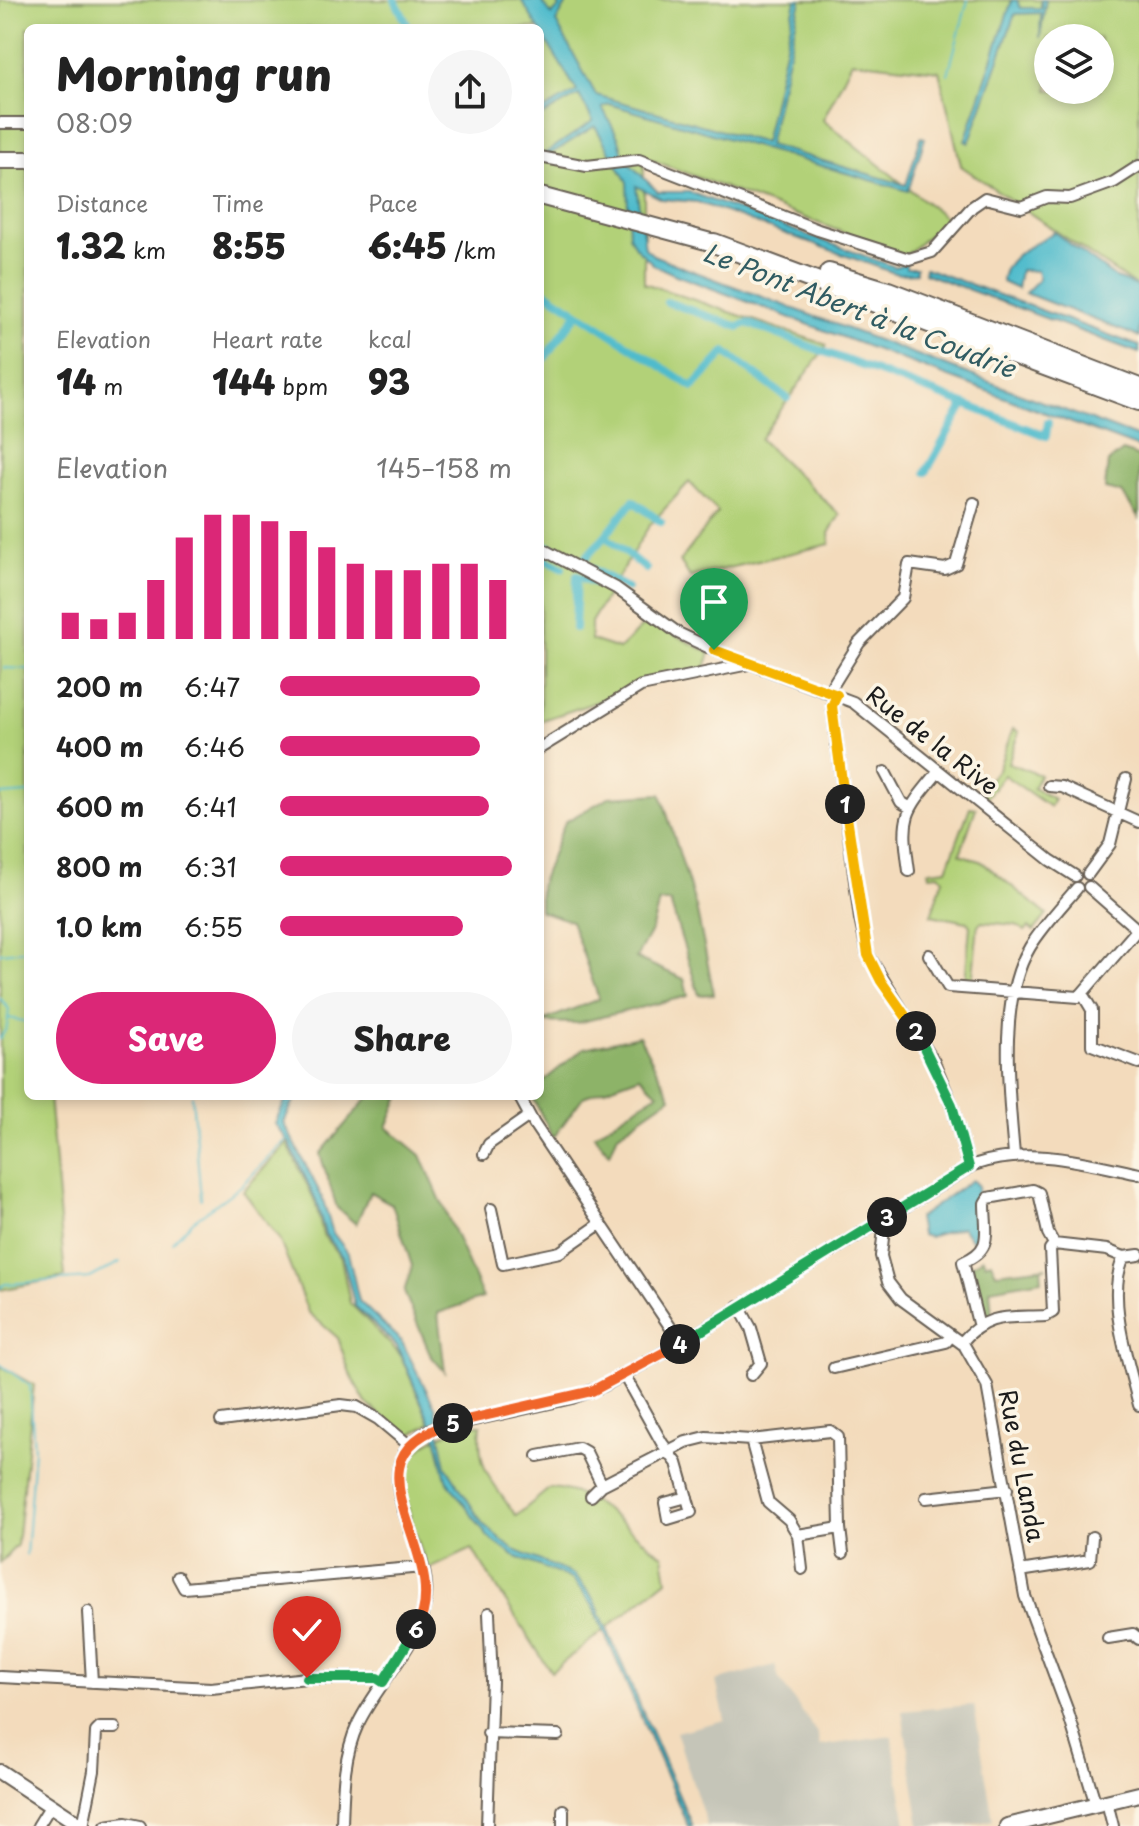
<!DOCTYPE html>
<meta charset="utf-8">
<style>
body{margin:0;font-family:"Playpen Sans",sans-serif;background:#f6f6f6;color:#222;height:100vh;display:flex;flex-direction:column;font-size:30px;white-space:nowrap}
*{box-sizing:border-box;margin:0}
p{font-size:26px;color:#767676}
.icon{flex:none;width:44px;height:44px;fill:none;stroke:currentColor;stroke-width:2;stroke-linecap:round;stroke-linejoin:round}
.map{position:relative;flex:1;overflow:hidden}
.panel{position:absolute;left:24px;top:24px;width:520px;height:1076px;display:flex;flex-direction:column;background:#fff;border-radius:12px;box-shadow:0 4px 12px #0003}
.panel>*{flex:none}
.tools{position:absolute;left:1034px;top:24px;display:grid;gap:16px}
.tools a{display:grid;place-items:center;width:80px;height:80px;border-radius:50%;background:#fff;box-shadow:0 4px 12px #0003;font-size:40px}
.pin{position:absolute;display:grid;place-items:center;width:68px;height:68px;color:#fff;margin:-82px -34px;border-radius:50% 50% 50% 0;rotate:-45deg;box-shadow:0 0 8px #0007}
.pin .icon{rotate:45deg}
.km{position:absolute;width:40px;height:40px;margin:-20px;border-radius:50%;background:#222;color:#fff;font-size:22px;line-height:40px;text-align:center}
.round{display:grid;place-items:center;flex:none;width:84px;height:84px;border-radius:42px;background:#f6f6f6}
.summary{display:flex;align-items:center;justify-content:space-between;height:136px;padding:0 32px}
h1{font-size:44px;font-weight:800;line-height:60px}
.figures{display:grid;grid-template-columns:repeat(3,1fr);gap:12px;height:136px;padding:8px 32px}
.figures div{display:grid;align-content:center}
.figures b{font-size:34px;font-weight:800}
.figures small{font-size:22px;font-weight:400}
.figures p{font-size:22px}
.chart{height:224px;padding:16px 32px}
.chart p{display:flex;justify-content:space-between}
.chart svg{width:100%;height:144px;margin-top:8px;stroke:#db2777;stroke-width:6}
.primary-button{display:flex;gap:16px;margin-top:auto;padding:16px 32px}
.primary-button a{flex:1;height:92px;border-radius:48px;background:#db2777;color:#fff;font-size:32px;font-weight:800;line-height:92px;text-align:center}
.primary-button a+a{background:#f6f6f6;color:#222}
ul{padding:0 32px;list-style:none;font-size:26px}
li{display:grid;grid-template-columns:128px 96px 1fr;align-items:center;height:60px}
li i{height:20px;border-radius:10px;background:#db2777}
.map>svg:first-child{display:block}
.industrial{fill:#c5c5b8}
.green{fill:#b2d178;stroke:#67764a;stroke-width:2;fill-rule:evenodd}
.forest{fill:#8db368;stroke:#546842;stroke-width:2}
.water{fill:#50bbcc;stroke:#366c74;stroke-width:2}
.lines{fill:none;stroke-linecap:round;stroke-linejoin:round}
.stream{stroke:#50bbcc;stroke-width:2}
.canal{stroke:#50bbcc;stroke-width:8}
.street-casing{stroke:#675f54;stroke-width:14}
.secondary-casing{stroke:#675f54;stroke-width:18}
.primary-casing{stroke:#675f54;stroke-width:20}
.highway-casing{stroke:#675f54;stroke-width:22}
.street{stroke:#fff;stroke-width:10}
.secondary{stroke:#fff;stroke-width:14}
.primary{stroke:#fff;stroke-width:16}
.highway{stroke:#fff;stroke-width:18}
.split-1-casing{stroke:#fff;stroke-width:16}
.split-2-casing{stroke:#fff;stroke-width:16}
.split-3-casing{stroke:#fff;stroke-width:16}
.split-4-casing{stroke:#fff;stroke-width:16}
.split-5-casing{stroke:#fff;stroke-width:16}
.split-6-casing{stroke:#fff;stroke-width:16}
.split-7-casing{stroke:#fff;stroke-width:16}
.split-1{stroke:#f5b400;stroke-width:10}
.split-2{stroke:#f5b400;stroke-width:10}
.split-3{stroke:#22a559;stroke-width:10}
.split-4{stroke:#22a559;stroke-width:10}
.split-5{stroke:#f0652b;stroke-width:10}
.split-6{stroke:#f0652b;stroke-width:10}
.split-7{stroke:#22a559;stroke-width:10}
.labels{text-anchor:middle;stroke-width:7;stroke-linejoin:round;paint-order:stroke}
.street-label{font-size:24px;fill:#1c1c1c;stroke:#fcf5e5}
.water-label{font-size:26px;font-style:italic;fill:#315c62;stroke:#fcf5e5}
</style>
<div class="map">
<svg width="1139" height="1826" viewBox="0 0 1139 1826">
<rect width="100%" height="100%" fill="#fcf5e5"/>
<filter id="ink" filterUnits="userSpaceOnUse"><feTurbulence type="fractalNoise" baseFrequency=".0125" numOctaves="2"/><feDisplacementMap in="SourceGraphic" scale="16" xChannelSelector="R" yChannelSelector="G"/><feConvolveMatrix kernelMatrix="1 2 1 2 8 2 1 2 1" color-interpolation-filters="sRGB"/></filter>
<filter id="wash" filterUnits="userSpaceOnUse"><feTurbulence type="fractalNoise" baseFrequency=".006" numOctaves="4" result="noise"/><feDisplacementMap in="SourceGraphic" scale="32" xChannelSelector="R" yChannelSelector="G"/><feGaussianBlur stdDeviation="1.8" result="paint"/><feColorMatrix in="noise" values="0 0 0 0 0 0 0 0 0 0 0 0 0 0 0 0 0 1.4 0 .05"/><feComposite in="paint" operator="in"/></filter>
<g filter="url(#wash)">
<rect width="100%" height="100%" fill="#f3dbbc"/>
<path class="industrial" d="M775,1665l4,14 38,54 3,13 72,-10 14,90h-199l-31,-94 49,-12 -9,-39z
M974,1705l19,115 -28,6h-45l-18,-115z"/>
<path class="green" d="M0,0h1139v288l-178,-122 -22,-95 -87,-10 -29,59 124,99 -42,37 -261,-99v126l183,62 -67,94 80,76 -11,18 1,11 -140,33 -10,-16 38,-49 -29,-30 -40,44 -58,96v18l28,9 29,-28 62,32 -5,15 -73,16 -15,11 -77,26v-693h-512v1068h21l16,181 -65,13zM1048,38h52v52h-52z
M1013,729l6,3 -11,31 32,12 -7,13 21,11 -4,8 -46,-32 -19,24 -7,-5 20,-25z
M970,807l6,1 -16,46 22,8 65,53 -13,16 -5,-4 -4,4 -9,-6 -34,-3 -4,3 -6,59 -7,-1 5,-57 -3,-4 -36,-7 12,-36 -4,-5 -9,1 -1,-4 18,-2z
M287,1143l28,58 8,34 18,23 9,45 50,51 30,69 -23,14 -41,-34 -16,-29 -12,-36 -30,-26 -29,-73 -36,-48z
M0,1366l34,19 -17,160 -17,18z
M472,1425h9c-5,45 11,56 35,91l34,-28c47,2 76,43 113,67l4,25 -116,92 -79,-123 -45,21c-22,-74 -52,-120 45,-145z"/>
<path class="forest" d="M1123,451l16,6v61l-17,-25 -17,-4 3,-27z
M661,794l35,113 18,87 -15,1 -29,-93h-11l-8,29 -15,27 48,21 4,17 -111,27 -37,-1 59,-23 -28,-78 -31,-10v-26l25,-63 44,-25z
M639,1036l32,61 -53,37 -8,20 -16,-19 64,-42 -18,-17 -57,21 -30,41 -21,-42h8v-12l44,-36z
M369,1096h31l-13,31 34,28 62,143 -45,15 7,59 -14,-16 -27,-64 8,-26 -20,-62 -22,-12 -14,32 -19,-16 -17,-54z
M983,1258l2,5 6,-2 5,12 51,-6 -6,1 1,12 -52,9 2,27 -10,1 -11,-51z"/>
<path class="water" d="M521,0h19l12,15 8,-8 -4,-7h13l-13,22 40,73 168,48 32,-143h5l-33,145 138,40 15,-48 4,1 -17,53 -299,-87 -7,3 17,32 5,19 34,34h31l206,75 11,-4v5h10v5l-19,1 -200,-72 -35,-3 -26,-13 9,62 8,7 32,13 454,170v10l-463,-173 -22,-10 -19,-18 -6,-12 -2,-53 -32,-56 -46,29 -5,-1 49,-33 -14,-26 -39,22v-5l37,-21z
M1012,0h5l3,8h21v-8h5l-6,38 1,-25 -26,1 -46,129 -4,-2z
M1054,232l62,46 23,9v50l-114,-44 14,-14 -2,-8 -17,-1 -3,19 -15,-7c0,-26 34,-38 52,-50z
M925,268l214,78v7l-215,-80z
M287,1096h9l-12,27 38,74 11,36 15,20 11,48 43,41 33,65 3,17 -6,2 -35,-80 -42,-40 -12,-48 -18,-24 -9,-34 -27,-58 -14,-18z
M972,1180l6,6 -4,23 2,31 -4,1 -10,-14 -33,10 -8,-2 -3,-17z
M439,1431l7,35 37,58 29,25 62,26 20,24 98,227h-4l-95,-220 -21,-27 -58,-23 -26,-19 -42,-58 -11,-47z"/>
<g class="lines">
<path class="stream" d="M948,74l20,-74
M4,668l24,1
M0,795l28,-2
M0,953l28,-3
M0,998l9,11 -2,18 -7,12
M9,1018l19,4
M192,1096l9,103
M172,1242l21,-21 48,-35 46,-47
M0,1288l5,-4 85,-6 30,-16
M0,1364l30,22 4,64 -8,105"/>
<path class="canal" d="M395,0l14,28
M540,288l153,99 32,-35 62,46
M667,302l72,25 8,-4 217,81 -38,68
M540,364l38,-51
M964,404l82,32 2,-14
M605,536l-24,27 46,25
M540,542l41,21
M540,557l22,11
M646,569l-41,-33 28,-35 28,21
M575,628l2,-52 18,7"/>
</g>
</g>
<g filter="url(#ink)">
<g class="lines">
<g class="street-casing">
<path id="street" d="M0,123h28
M540,157l47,9 52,-6 179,70 91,29 23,-7 40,-45 13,-9 36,9 26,-10 23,1 44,-16 25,-16
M540,548l76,40 62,45 36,17 139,52 197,158 25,16
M828,693l31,-50 44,-45 6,-34 36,5 11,-5 18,-61
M837,695l-5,11 28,213 8,36 66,107 18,43 17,62
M540,748l101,-62 108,-22
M885,772l16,30 8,5
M1049,786l13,1 77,35
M909,871c-8,-56 -5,-58 30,-100
M1088,874l22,-30 16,-65
M1089,887l50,44
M929,955l19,32 131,10 58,-67
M1083,995l9,15v35l47,18
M519,1096l15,28 147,219
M484,1154l5,-10 40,-28
M1014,1155c-5,-60 -17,-154 16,-208 13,-21 31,-40 47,-59
M491,1209l12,55 57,-12 40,-28
M880,1221l4,8 -3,27 7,26 13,17 63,46 23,40 38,211 42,113 29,96
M1124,1257c-19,39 5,107 15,148
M739,1306l12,22 10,35 -10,12
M978,1323l-15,-61c31,-13 22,-29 22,-59l3,-5 45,-8 6,3 9,40 6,11
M961,1343c26,-31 47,-25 85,-27l7,-4 -3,-63 4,-5 53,6 17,7 15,-2
M834,1368l112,-26 5,-6
M624,1375l38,68 15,20 14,49 -23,7 -3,-16 22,-6
M221,1421l120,-16 16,2 21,12 31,26
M751,1440l79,-9 8,6 2,91 -42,7
M538,1456l41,-8 7,4 16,33
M591,1496l11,-11 84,-43 20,-5 45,3 17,62 21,18 9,15 4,34
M926,1498l81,-9
M840,1528l3,25
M1020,1571l70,-11 2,-23
M178,1577l6,11 239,-21
M88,1612l4,70
M1108,1638l25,-4 6,5
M0,1677l211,11 96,-10h70l6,4
M488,1733l70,2
M1107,1802l6,24
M38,1826l13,-21
M83,1826l11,-55 2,-39 4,-4h15
M106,1826l20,-3 14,3
M342,1826c1,-34 1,-70 16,-102 19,-41 64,-81 68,-128 5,-56 -68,-125 3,-166l143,-32 31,-12 78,-43 292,-178c56,-19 110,-3 166,9
M487,1826l5,-145 -3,-68
M563,1826v-16"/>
</g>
<g class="secondary-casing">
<path id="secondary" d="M0,1772l82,54
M1007,1826l132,-32"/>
</g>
<g class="primary-casing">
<path id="primary" d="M0,160h28
M540,196l174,47"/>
</g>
<g class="highway-casing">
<path id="highway" d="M714,243l425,158
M829,273l59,18 251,97"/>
</g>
<use href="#street" class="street"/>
<use href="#secondary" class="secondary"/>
<use href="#primary" class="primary"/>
<use href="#highway" class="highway"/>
</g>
</g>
<g class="lines" filter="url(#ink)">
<g class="split-1-casing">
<path id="split-1" d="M714,650l123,45 -5,11 13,98"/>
</g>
<g class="split-2-casing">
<path id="split-2" d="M845,804l23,151 13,26 35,50"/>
</g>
<g class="split-3-casing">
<path id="split-3" d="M887,1217l82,-50 -17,-62 -36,-74"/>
</g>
<g class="split-4-casing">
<path id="split-4" d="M680,1344l207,-127"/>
</g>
<g class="split-5-casing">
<path id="split-5" d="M453,1423l139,-32 88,-47"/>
</g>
<g class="split-6-casing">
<path id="split-6" d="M416,1629c43,-72 -86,-172 37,-206"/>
</g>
<g class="split-7-casing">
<path id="split-7" d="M307,1678h70l6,4 33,-53"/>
</g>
<use href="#split-1" class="split-1"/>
<use href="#split-2" class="split-2"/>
<use href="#split-3" class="split-3"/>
<use href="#split-4" class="split-4"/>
<use href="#split-5" class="split-5"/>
<use href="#split-6" class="split-6"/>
<use href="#split-7" class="split-7"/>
</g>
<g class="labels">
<g class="street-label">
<text transform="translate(932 741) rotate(38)" y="8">Rue de la Rive</text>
<text transform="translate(1021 1466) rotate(79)" y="8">Rue du Landa</text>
</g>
<g class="water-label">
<text transform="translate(859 311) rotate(21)" y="9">Le Pont Abert à la Coudrie</text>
</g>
</g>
</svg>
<div class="tools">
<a><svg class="icon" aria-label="layers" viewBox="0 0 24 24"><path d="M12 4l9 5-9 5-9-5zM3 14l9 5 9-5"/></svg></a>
</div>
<div class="pin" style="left:714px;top:650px;background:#1e9e55"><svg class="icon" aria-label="arrive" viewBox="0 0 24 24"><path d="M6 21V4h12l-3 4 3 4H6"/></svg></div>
<div class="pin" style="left:307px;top:1678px;background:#d93025"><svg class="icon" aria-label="check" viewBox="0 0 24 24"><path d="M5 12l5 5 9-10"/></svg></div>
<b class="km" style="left:845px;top:804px">1</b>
<b class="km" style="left:916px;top:1031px">2</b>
<b class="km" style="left:887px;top:1217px">3</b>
<b class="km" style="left:680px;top:1344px">4</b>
<b class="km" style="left:453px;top:1423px">5</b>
<b class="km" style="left:416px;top:1629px">6</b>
<section class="panel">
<div class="summary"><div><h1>Morning run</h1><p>08:09</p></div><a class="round"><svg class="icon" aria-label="share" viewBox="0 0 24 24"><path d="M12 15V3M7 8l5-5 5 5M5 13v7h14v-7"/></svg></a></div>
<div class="figures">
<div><p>Distance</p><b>1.32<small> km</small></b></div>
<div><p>Time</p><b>8:55</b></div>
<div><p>Pace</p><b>6:45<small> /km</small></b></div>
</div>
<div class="figures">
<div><p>Elevation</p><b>14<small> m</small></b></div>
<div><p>Heart rate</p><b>144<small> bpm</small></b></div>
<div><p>kcal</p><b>93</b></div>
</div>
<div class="chart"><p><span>Elevation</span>145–158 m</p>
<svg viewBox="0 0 160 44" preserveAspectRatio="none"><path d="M5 44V36M15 44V38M25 44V36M35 44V26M45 44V13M55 44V6M65 44V6M75 44V8M85 44V11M95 44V16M105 44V21M115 44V23M125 44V23M135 44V21M145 44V21M155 44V26"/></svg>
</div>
<ul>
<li><b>200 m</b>6:47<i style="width:86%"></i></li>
<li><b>400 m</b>6:46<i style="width:86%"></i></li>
<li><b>600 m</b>6:41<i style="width:90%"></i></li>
<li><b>800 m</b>6:31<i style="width:100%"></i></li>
<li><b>1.0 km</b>6:55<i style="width:79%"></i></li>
</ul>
<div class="primary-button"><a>Save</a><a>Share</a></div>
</section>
</div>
